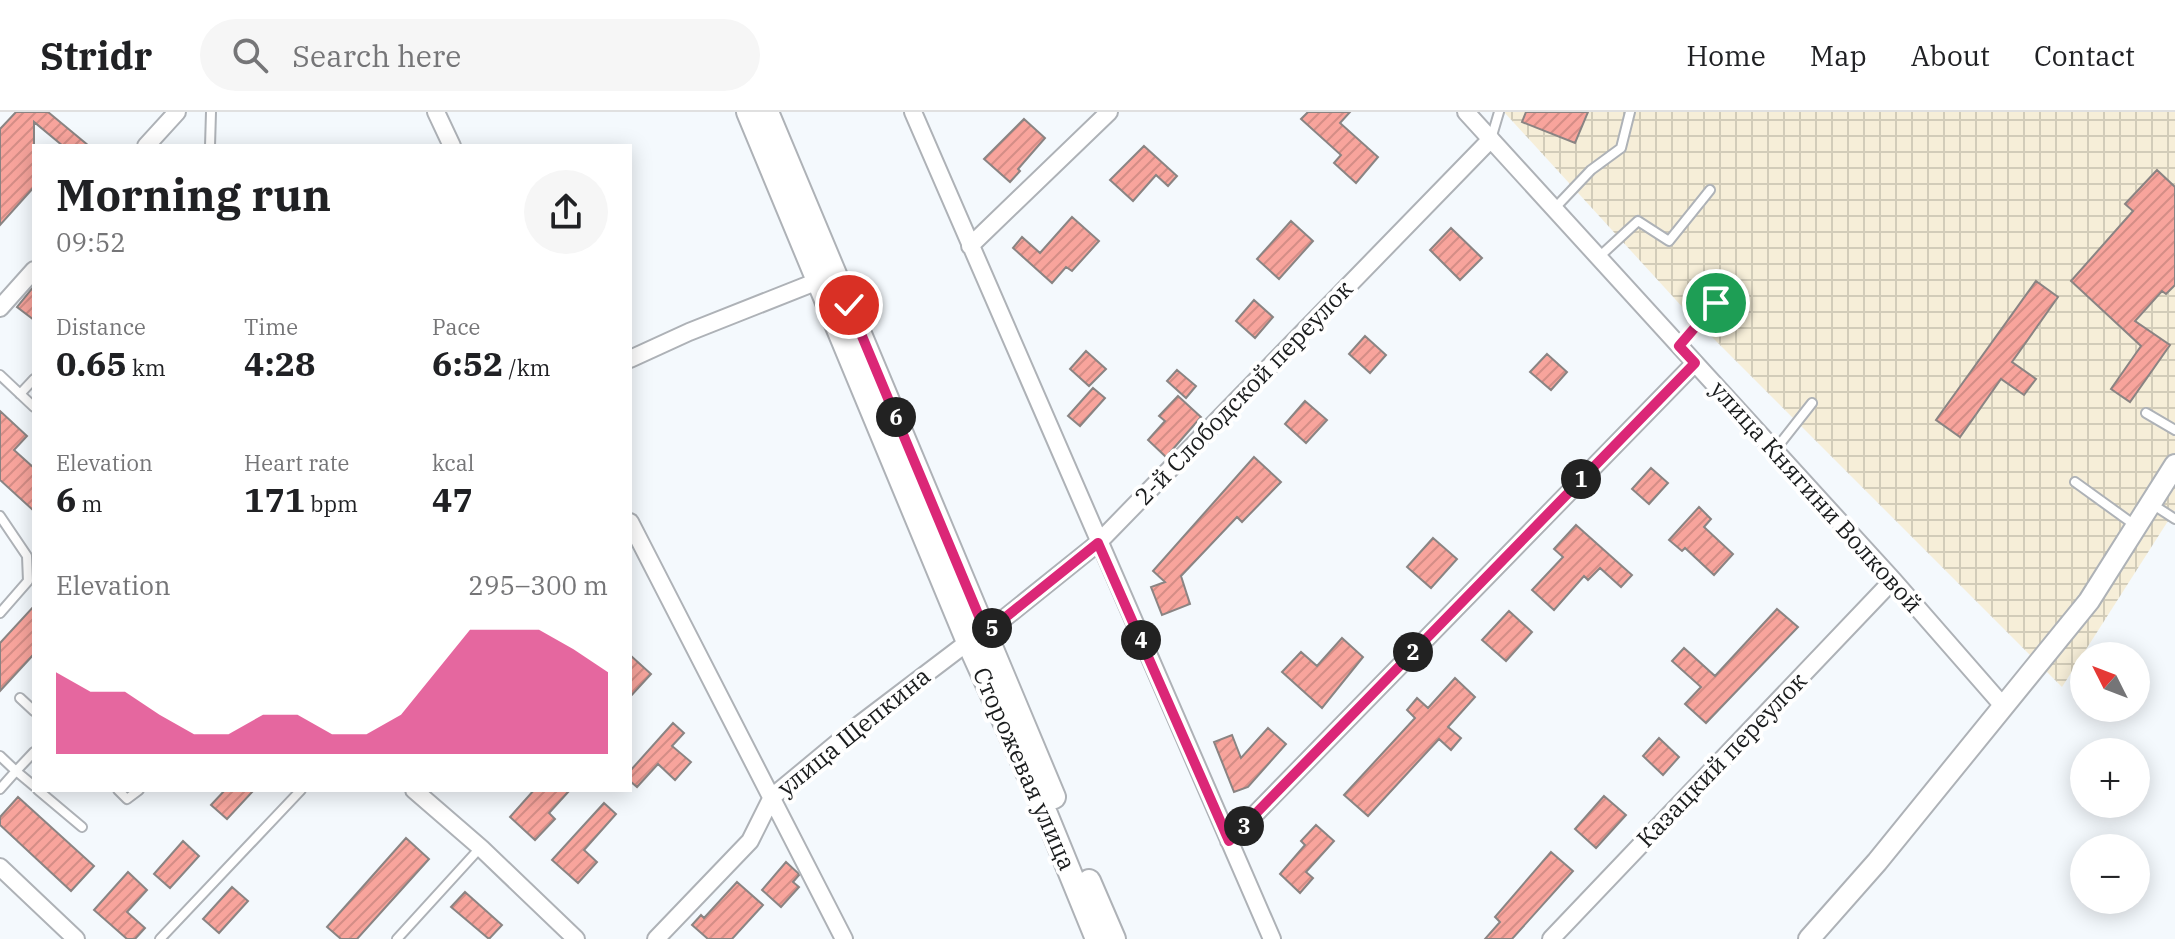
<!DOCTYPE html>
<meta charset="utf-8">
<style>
body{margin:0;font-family:"IBM Plex Serif",serif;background:#f6f6f6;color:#202124;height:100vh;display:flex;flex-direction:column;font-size:30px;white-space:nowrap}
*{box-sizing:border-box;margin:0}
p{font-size:26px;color:#757577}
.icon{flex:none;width:44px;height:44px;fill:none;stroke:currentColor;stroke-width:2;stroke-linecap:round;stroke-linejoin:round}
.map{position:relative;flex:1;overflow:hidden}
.drawer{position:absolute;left:32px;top:32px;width:600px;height:648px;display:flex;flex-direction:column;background:#fff;border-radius:0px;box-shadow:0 4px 20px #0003}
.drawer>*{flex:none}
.needle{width:52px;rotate:312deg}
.controls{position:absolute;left:2070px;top:530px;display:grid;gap:16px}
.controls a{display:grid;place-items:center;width:80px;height:80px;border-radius:50%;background:#fff;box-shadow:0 4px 20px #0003;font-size:40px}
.pin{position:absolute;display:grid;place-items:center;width:68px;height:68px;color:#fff;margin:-34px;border:4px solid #fff;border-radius:50%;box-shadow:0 2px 8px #0007}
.km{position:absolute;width:40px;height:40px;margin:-20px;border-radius:50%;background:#222;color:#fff;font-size:22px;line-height:40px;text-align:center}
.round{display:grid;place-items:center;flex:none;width:84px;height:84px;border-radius:42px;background:#f6f6f6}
.summary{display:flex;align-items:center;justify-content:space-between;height:136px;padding:0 24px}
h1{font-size:44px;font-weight:700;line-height:60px}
.figures{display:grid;grid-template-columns:repeat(3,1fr);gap:12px;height:136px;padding:8px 24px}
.figures div{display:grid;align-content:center}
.figures b{font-size:34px;font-weight:700}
.figures small{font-size:22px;font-weight:400}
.figures p{font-size:22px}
.chart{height:224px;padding:16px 24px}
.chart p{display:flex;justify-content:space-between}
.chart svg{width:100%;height:144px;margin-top:8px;fill:#db2777;opacity:.7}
header{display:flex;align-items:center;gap:48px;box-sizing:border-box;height:112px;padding:0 40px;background:#fff;border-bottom:2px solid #e0e0e0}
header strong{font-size:38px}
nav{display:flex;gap:44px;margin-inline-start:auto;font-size:28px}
.search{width:560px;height:72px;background:#f6f6f6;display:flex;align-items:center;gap:20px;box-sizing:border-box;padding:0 28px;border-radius:44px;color:#757577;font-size:30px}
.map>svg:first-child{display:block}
.industrial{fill:url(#industrial-grid)}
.building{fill:url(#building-hatch);stroke:#8a8483;stroke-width:2}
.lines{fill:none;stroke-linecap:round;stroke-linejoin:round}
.service-casing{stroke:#aeb2b7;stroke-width:12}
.minor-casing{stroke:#aeb2b7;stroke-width:20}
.tertiary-casing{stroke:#aeb2b7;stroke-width:24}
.secondary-casing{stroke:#aeb2b7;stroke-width:26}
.service{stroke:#fff;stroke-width:8}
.minor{stroke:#fff;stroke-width:16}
.tertiary{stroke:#fff;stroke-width:20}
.secondary{stroke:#fff;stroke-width:22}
.route-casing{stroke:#fff;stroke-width:16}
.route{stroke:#db2777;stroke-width:10}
.labels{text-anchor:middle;stroke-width:8;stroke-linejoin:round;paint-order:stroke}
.street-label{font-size:24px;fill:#1b1d1e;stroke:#fff}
</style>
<header>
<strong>Stridr</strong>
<div class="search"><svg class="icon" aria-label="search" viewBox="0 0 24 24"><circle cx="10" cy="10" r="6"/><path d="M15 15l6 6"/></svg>Search here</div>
<nav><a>Home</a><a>Map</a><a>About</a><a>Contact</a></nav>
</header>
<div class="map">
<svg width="2175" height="827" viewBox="0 0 2175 827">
<defs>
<pattern id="industrial-grid" width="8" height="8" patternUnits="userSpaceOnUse" patternTransform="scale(2)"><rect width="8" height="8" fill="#f6eed8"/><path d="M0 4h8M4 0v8" fill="none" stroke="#d2ccb9"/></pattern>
<pattern id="building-hatch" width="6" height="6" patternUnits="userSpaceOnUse" patternTransform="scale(2)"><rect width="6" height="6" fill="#f8a49c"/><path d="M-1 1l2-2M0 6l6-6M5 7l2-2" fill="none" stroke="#d48d86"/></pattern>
</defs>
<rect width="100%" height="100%" fill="#f4f9fd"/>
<path class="industrial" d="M1504,0h671v398l-113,177 -376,-376z"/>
<path class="building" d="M16,0h32l41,34h-26l-29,-24v65l-34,38v-96z
M1308,0h42l-10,11 38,34 -22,26 -22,-20 7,-8 -40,-36z
M1526,0h62l-13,31 -53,-21z
M1024,7l21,19 -27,31 2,2 -10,11 -26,-23z
M1144,34l33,30 -9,10 -12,-11 -23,26 -23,-21z
M2157,58l18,17v98l-9,9 -4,-3 -27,30 35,24 -40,57 -19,-13 30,-43 -70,-65 62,-70 -8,-7z
M1072,105l27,24 -27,30 -6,-4 -14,16 -39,-35 9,-11 18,16z
M1291,109l22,20 -34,38 -22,-20z
M1451,116l31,30 -22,22 -30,-30z
M2036,169l22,16 -46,65 24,17 -12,16 -23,-16 -41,58 -24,-17z
M34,174v34l-17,-13z
M1254,188l19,17 -18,21 -19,-17z
M1365,224l21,19 -16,18 -21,-19z
M1086,239l20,18 -17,17 -19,-17z
M1547,242l20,18 -16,18 -21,-18z
M1177,258l19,16 -10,12 -19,-17z
M1093,276l12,10 -25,28 -12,-10z
M1178,284l23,21 -35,40 -18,-17 17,-19 -6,-5z
M1305,289l22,19 -21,23 -21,-19z
M0,299l27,25 -13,14 20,18v43l-34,-31z
M1254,345l27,25 -39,40 -5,-5 -56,59 9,28 -28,11 -11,-28 14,-5 -12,-11z
M1651,356l17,15 -19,21 -17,-15z
M1699,395l12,12 -7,8 29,27 -19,21 -29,-27 -3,3 -13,-11z
M1576,413l56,50 -11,12 -21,-19 -12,12 -4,-4 -30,34 -22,-20 31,-33 -9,-8z
M1433,426l24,21 -26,29 -24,-21z
M34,494v48l-34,37v-48z
M1777,497l21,18 -92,96 -21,-19 16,-17 -29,-26 12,-13 31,28z
M1509,499l23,21 -26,29 -24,-21z
M1342,526l21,19 -41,51 -40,-36 19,-20 16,14z
M630,543l21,19 -21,23z
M1455,566l20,19 -27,30 13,11 -10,12 -12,-11 -71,77 -24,-21 71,-77 -8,-8 10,-12 11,10z
M673,611l11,10 -12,13 19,16 -16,18 -17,-16 -21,23 -7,-6v-10z
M1268,616l18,16 -38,43 -14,5 -20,-50 18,-7 9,23z
M1659,626l20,19 -16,18 -20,-19z
M225,678h29l-27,29 -16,-14z
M534,678h36l-21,23 6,6 -20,21 -25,-23z
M1604,684l22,19 -30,33 -21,-19z
M18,685l76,69 -23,25 -71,-66v-8z
M604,691l12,11 -32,36 13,12 -19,21 -26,-23z
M1316,713l18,16 -28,31 7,6 -13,15 -20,-19 25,-29 -4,-4z
M406,726l23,21 -72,80h-16l-14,-12z
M183,729l16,15 -29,32 -16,-14z
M1551,740l22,19 -61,68h-27l15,-17 -5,-5z
M786,750l12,11 1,2 -6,7 6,5 -18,20 -19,-17z
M128,760l19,18 -20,22 18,16 -10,11h-8l-33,-29z
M737,770l26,23 -31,34h-24l-16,-14 9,-10 3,3z
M232,775l16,14 -29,32 -16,-14z
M465,780l37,33 -13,14 -38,-32z"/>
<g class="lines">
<g class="service-casing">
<path id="service" d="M1491,27l8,-27
M210,34l1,-34
M1554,97l37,-39 30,-22 9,-36
M1599,145l39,-36 31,20 41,-51
M1679,234l37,-43
M0,263l34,32
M20,282l14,-15
M2146,301l29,17
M1775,338l37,-47
M2075,370l61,44
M2152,392l23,15
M0,404l27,40 1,25 -28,32
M20,586l14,13
M0,644l16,15 18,-19
M0,677l16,-18 18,15
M38,678l44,37
M118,678l9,9 12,-9
M160,827l141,-149
M397,827l83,-91"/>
</g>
<g class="minor-casing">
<path id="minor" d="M436,0l16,34
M913,0l359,827
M1466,0l427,468 111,127
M146,34l31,-34
M970,134l139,-134
M0,196l34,-38
M630,247l59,-27 129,-51
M630,410l214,417
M986,521l112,-90 393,-404
M414,678l67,58 95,91
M1229,729l466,-478
M0,755l76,72
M656,827l94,-98 22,-44 88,-73 108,-82
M1551,827l342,-359"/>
</g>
<g class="tertiary-casing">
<path id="tertiary" d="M1809,827l68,-77 212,-261 86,-136"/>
</g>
<g class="secondary-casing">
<path id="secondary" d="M748,0l220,530 78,172 51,125
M767,0l287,685
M1089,769l25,58"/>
</g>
<use href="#service" class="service"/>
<use href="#minor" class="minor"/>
<use href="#tertiary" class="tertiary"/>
<use href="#secondary" class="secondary"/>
</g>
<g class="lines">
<g class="route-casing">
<path id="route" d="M849,193l137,328 112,-90 131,298 466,-478 -16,-17 37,-43"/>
</g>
<use href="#route" class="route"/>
</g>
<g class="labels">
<g class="street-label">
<text transform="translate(1244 281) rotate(-46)" y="8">2-й Слободской переулок</text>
<text transform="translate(1816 385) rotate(48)" y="8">улица Княгини Волковой</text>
<text transform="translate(854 620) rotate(-39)" y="8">улица Щепкина</text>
<text transform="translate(1722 648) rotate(-46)" y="8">Казацкий переулок</text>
<text transform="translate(1024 657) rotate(66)" y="8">Сторожевая улица</text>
</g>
</g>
</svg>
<div class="controls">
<a><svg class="needle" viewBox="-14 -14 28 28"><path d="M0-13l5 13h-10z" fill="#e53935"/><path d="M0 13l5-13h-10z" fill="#757577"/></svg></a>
<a>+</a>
<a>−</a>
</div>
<div class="pin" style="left:1716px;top:191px;background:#1e9e55"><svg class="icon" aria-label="arrive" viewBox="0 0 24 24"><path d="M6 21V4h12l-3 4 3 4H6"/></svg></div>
<div class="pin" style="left:849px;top:193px;background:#d93025"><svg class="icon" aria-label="check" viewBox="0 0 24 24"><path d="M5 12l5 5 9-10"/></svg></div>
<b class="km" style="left:1581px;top:367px">1</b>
<b class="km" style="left:1413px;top:540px">2</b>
<b class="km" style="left:1244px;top:714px">3</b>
<b class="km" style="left:1141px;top:528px">4</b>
<b class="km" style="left:992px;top:516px">5</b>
<b class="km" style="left:896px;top:305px">6</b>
<section class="drawer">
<div class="summary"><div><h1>Morning run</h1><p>09:52</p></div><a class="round"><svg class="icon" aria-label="share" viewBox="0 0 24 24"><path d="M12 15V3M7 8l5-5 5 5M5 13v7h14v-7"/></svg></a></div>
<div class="figures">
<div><p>Distance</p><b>0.65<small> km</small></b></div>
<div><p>Time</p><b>4:28</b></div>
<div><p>Pace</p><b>6:52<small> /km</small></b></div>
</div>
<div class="figures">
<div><p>Elevation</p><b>6<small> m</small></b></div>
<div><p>Heart rate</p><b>171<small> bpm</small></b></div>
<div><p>kcal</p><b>47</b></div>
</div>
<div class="chart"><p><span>Elevation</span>295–300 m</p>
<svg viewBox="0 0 160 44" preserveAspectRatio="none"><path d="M0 44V19L10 25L20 25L30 32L40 38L50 38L60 32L70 32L80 38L90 38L100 32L110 19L120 6L130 6L140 6L150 12L160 19V44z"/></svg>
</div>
</section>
</div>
